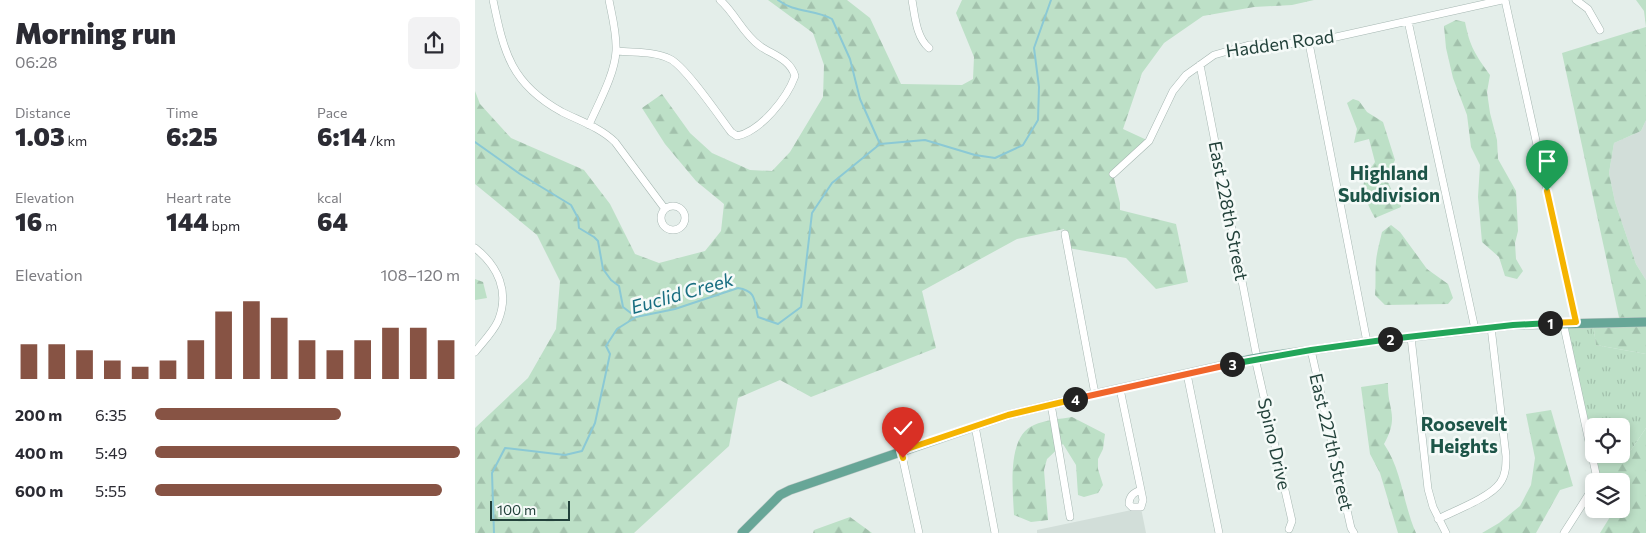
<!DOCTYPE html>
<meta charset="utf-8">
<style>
body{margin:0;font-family:Commissioner,sans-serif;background:#f2f2f3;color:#2b2b33;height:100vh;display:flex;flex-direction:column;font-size:19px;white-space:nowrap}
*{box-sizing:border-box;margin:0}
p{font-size:16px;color:#7c7c81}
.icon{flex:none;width:28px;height:28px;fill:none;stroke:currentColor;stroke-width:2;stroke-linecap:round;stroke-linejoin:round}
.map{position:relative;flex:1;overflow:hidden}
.drawer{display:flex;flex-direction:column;background:#fff;width:475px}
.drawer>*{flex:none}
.controls{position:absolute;left:1110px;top:418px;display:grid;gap:10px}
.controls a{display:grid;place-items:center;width:45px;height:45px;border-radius:8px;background:#fff;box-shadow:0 2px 8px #0003;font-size:25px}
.scale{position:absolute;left:15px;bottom:12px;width:80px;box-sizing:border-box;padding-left:5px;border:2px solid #22413a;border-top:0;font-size:14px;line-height:18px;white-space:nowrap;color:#22413a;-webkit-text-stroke:4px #f5faf8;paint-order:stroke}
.pin{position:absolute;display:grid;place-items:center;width:42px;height:42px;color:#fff;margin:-51px -21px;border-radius:50% 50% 50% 0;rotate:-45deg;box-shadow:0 0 5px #0007}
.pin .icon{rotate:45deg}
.km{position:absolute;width:25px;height:25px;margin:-12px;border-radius:50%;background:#222;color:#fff;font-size:14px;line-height:25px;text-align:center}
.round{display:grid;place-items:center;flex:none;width:52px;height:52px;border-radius:8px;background:#f2f2f3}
.summary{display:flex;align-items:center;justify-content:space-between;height:85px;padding:0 15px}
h1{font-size:28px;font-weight:800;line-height:38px}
.stats{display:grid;grid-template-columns:repeat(3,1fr);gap:8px;height:85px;padding:5px 15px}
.stats div{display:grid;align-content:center}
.stats b{font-size:25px;font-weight:800}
.stats small{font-size:14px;font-weight:400}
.stats p{font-size:14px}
.chart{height:140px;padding:10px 15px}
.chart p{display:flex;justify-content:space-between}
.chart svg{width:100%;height:90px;margin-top:5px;stroke:#875344;stroke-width:6}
ul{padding:0 15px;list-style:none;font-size:16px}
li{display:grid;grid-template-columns:80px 60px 1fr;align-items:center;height:38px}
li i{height:12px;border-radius:6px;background:#875344}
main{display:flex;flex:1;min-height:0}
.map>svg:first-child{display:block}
.built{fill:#d2ded9}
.grass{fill:url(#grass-tufts)}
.forest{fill:url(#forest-firs)}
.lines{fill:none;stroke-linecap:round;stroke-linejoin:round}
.stream{stroke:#8bc9d5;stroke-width:2}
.minor-casing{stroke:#a6b7b2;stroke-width:8}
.major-casing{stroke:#c1cac8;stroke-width:10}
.minor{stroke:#fff;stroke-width:7}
.major{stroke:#67a697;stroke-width:9}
.split-1-casing{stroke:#fff;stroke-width:10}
.split-2-casing{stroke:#fff;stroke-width:10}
.split-3-casing{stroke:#fff;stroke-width:10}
.split-4-casing{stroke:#fff;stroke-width:10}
.split-5-casing{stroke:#fff;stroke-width:10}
.split-1{stroke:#f5b400;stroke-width:6}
.split-2{stroke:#22a559;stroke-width:6}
.split-3{stroke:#22a559;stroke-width:6}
.split-4{stroke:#f0652b;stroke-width:6}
.split-5{stroke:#f5b400;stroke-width:6}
.labels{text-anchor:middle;stroke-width:5;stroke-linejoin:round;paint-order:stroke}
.street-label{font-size:18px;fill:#22413a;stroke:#f5faf8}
.neighbourhood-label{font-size:19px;font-weight:bold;fill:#1d5548;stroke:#f5faf8}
.water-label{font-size:19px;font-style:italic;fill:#196e81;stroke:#f5faf8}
</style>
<main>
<section class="drawer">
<div class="summary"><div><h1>Morning run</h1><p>06:28</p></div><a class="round"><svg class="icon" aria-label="share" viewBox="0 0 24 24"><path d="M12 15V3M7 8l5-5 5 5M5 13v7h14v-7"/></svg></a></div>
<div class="stats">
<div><p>Distance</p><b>1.03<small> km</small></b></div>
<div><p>Time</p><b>6:25</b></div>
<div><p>Pace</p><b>6:14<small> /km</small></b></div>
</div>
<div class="stats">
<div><p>Elevation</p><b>16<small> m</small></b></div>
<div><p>Heart rate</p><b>144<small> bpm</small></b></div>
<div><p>kcal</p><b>64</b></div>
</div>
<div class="chart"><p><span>Elevation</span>108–120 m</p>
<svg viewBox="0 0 160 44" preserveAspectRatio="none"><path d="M5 44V27M15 44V27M25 44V30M35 44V35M45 44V38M55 44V35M65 44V25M75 44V11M85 44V6M95 44V14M105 44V25M115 44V30M125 44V25M135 44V19M145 44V19M155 44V25"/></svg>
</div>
<ul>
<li><b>200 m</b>6:35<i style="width:61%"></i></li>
<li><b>400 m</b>5:49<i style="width:100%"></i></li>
<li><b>600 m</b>5:55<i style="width:94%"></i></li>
</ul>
</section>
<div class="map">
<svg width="1171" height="533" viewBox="0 0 1171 533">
<defs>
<pattern id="grass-tufts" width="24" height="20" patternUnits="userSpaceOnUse" patternTransform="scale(1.25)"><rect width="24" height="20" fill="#bde0c7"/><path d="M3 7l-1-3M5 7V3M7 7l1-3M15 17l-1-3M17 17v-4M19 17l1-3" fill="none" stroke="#a2c1ac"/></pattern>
<pattern id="forest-firs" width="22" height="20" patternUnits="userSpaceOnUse" patternTransform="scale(1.25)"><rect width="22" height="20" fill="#bde0c7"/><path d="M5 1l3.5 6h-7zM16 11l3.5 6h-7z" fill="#a2c1ac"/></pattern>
</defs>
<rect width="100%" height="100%" fill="#e4eeea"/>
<path class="built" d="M1171,120v160l-10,-16 -21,-62 -6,-29 5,-30 27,-12z
M666,508l5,25h-109v-3z"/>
<path class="grass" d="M1088,322h30l3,23 50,9v74l-15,22 -10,3v-27h-27v28h23l-24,7z"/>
<path class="forest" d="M293,0h79l23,18 31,66 61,1 11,-6 1,-22 -18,-44 6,-13h352l-22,5 -38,2 -51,9 -39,27 -22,30 -19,56 26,12 -36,33 7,29v7l56,14 12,58 -32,7 -30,-31 -58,-10 -4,-19 -47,10 -95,52 14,57 -125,49 -31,-17 -42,18 -9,48 -95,87h-159v-105l53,-50 28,-49 4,-48 -23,-46 -62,-51v-93l5,13 31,34 73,32 26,34 25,50 24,9 46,-12 16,-20 3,-27 -28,-23 -31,-37 -23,-36 20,-14 28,39 22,20 38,17 22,1 18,-19 33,-55 1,-32 -11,-32z
M1161,0h10v120l-5,11 -27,12 -5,30 6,29 21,62 10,16v74l-50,-9 -3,-23h27l-58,-269 84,-26 -2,-16z
M981,20l9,2c5,25 10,32 25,53l-3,17 3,21 7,27 1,19 18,32 2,40 -3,12 1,16 7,12 -6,8 -12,-3 -6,-19 -17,-15 -4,-45 2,-32 -9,-18 -4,-32 -14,-37 -7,-30 -2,-22z
M878,99l6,2 8,11 16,10 12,38 -9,18 8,17 6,4 1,8 -26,11c-6,-11 -16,-29 -9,-42 2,-5 6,-9 9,-14l-6,-23 -15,4 3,-14 -10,-26z
M916,225l9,7 27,37 21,15 5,14 -5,6 -63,1 -10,-10c1,-12 0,-23 1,-34 1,-10 4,-20 6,-29z
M0,279l8,3 4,16 -12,2z
M913,383c-1,27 12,32 -4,61 18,26 19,60 32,89h-18l-18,-60 -10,-19 -9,-67z
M1076,410l22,76 -13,4 -24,43h-54l17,-10 21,-17 11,-21 4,-27 -9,-44z
M597,417l33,17 -2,15 -5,10v10l5,16 -5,8 -14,4 -6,-2 -2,-30 -13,-21 -16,15 -3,11 4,50 -17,2 -17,-7c-1,-24 -8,-79 20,-90 11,-5 26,-6 38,-8z
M1171,428v105h-46l15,-24h6v-28h-26l-2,-20 38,-11z
M375,517l22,16h-59l1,-3z"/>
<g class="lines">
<path class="stream" d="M303,0c16,13 37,9 54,19l18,40 10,40 20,45
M0,142l45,32 51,31 7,13 1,10 15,9 4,4 5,28 8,11 8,6 4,21 13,10
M19,533l-2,-60 13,-25 60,7 17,-4 13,-28 15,-69 -4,-8 11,-17 19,-12 39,-8 63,-21c19,3 16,13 20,29l20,7 23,-17 11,-94 20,-30 48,-39 45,-4 50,15 20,3 28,-13 15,-25 1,-33 -5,-39 17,-48"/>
<g class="minor-casing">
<path id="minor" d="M18,0c11,53 18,84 69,112 18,9 39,16 53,30l50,67
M437,0c3,16 4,37 17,48
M1030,0l71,322
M1101,0l12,9 12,21
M933,21l67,308
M834,43l58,299
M142,51c17,2 37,0 53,8 15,7 49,57 61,73l6,4c24,-5 50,-38 58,-60 -5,-17 -22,-21 -35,-30 -17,-12 -25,-33 -40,-46
M725,65l57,293
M114,125c9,-21 26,-51 27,-74 1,-17 -4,-35 -7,-51
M638,174l36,-33 24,-50 13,-16 28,-20 35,-10 60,-2 193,-43
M186 218a12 12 0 1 1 24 0a12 12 0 1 1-24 0Z
M590,234l30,160
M0,248c23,18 35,44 23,73 -5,11 -15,21 -23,31
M1088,322l33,152 -1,7
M936,337l17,152 5,18 13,26
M836,350l40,178 3,5
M780,358l37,163 -3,8
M712,374l32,159
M645,389l21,101 2,10 -2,7h-9l-3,-3c0,-8 5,-12 12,-14
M576,404l19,113
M500,426l20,107
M426,451l18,82
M963,519c16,-8 53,-22 62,-36 6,-8 6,-18 6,-27l-15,-129
M1089,533l30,-47"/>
</g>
<g class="major-casing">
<path id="major" d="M267,533l38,-38 10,-5 218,-75 87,-21 162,-36 110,-16 146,-17 133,-3"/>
</g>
<use href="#minor" class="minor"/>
<use href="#major" class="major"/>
</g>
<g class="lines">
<g class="split-1-casing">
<path id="split-1" d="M1072,191l29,131 -26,1"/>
</g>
<g class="split-2-casing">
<path id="split-2" d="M915,339l123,-14 37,-2"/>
</g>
<g class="split-3-casing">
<path id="split-3" d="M757,364l79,-14 79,-11"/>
</g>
<g class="split-4-casing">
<path id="split-4" d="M600,399l157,-35"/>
</g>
<g class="split-5-casing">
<path id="split-5" d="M428,458l-2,-7 107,-36 67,-16"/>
</g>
<use href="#split-1" class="split-1"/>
<use href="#split-2" class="split-2"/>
<use href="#split-3" class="split-3"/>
<use href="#split-4" class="split-4"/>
<use href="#split-5" class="split-5"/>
</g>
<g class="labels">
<g class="street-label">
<text transform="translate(805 44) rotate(-8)" y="6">Hadden Road</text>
<text transform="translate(753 211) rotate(79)" y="6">East 228th Street</text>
<text transform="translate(856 442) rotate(77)" y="6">East 227th Street</text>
<text transform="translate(799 444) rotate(77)" y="6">Spino Drive</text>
</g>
<g class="neighbourhood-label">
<text x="914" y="180">Highland<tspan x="914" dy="22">Subdivision</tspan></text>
<text x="989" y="431">Roosevelt<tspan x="989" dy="22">Heights</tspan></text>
</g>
<g class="water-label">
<text transform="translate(207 293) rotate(-16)" y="7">Euclid Creek</text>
</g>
</g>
</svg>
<div class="controls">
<a><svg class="icon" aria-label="locate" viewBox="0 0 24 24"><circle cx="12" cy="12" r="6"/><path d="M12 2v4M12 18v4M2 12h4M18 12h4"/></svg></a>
<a><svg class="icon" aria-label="layers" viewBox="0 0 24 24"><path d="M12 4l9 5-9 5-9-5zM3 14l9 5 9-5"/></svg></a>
</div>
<div class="scale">100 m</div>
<div class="pin" style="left:1072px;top:191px;background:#1e9e55"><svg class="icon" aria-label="arrive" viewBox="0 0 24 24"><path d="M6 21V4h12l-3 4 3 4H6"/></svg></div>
<div class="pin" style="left:428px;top:458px;background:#d93025"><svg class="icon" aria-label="check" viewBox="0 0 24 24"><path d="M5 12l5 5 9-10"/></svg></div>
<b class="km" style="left:1075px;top:323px">1</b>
<b class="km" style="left:915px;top:339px">2</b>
<b class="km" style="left:757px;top:364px">3</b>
<b class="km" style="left:600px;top:399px">4</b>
</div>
</main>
